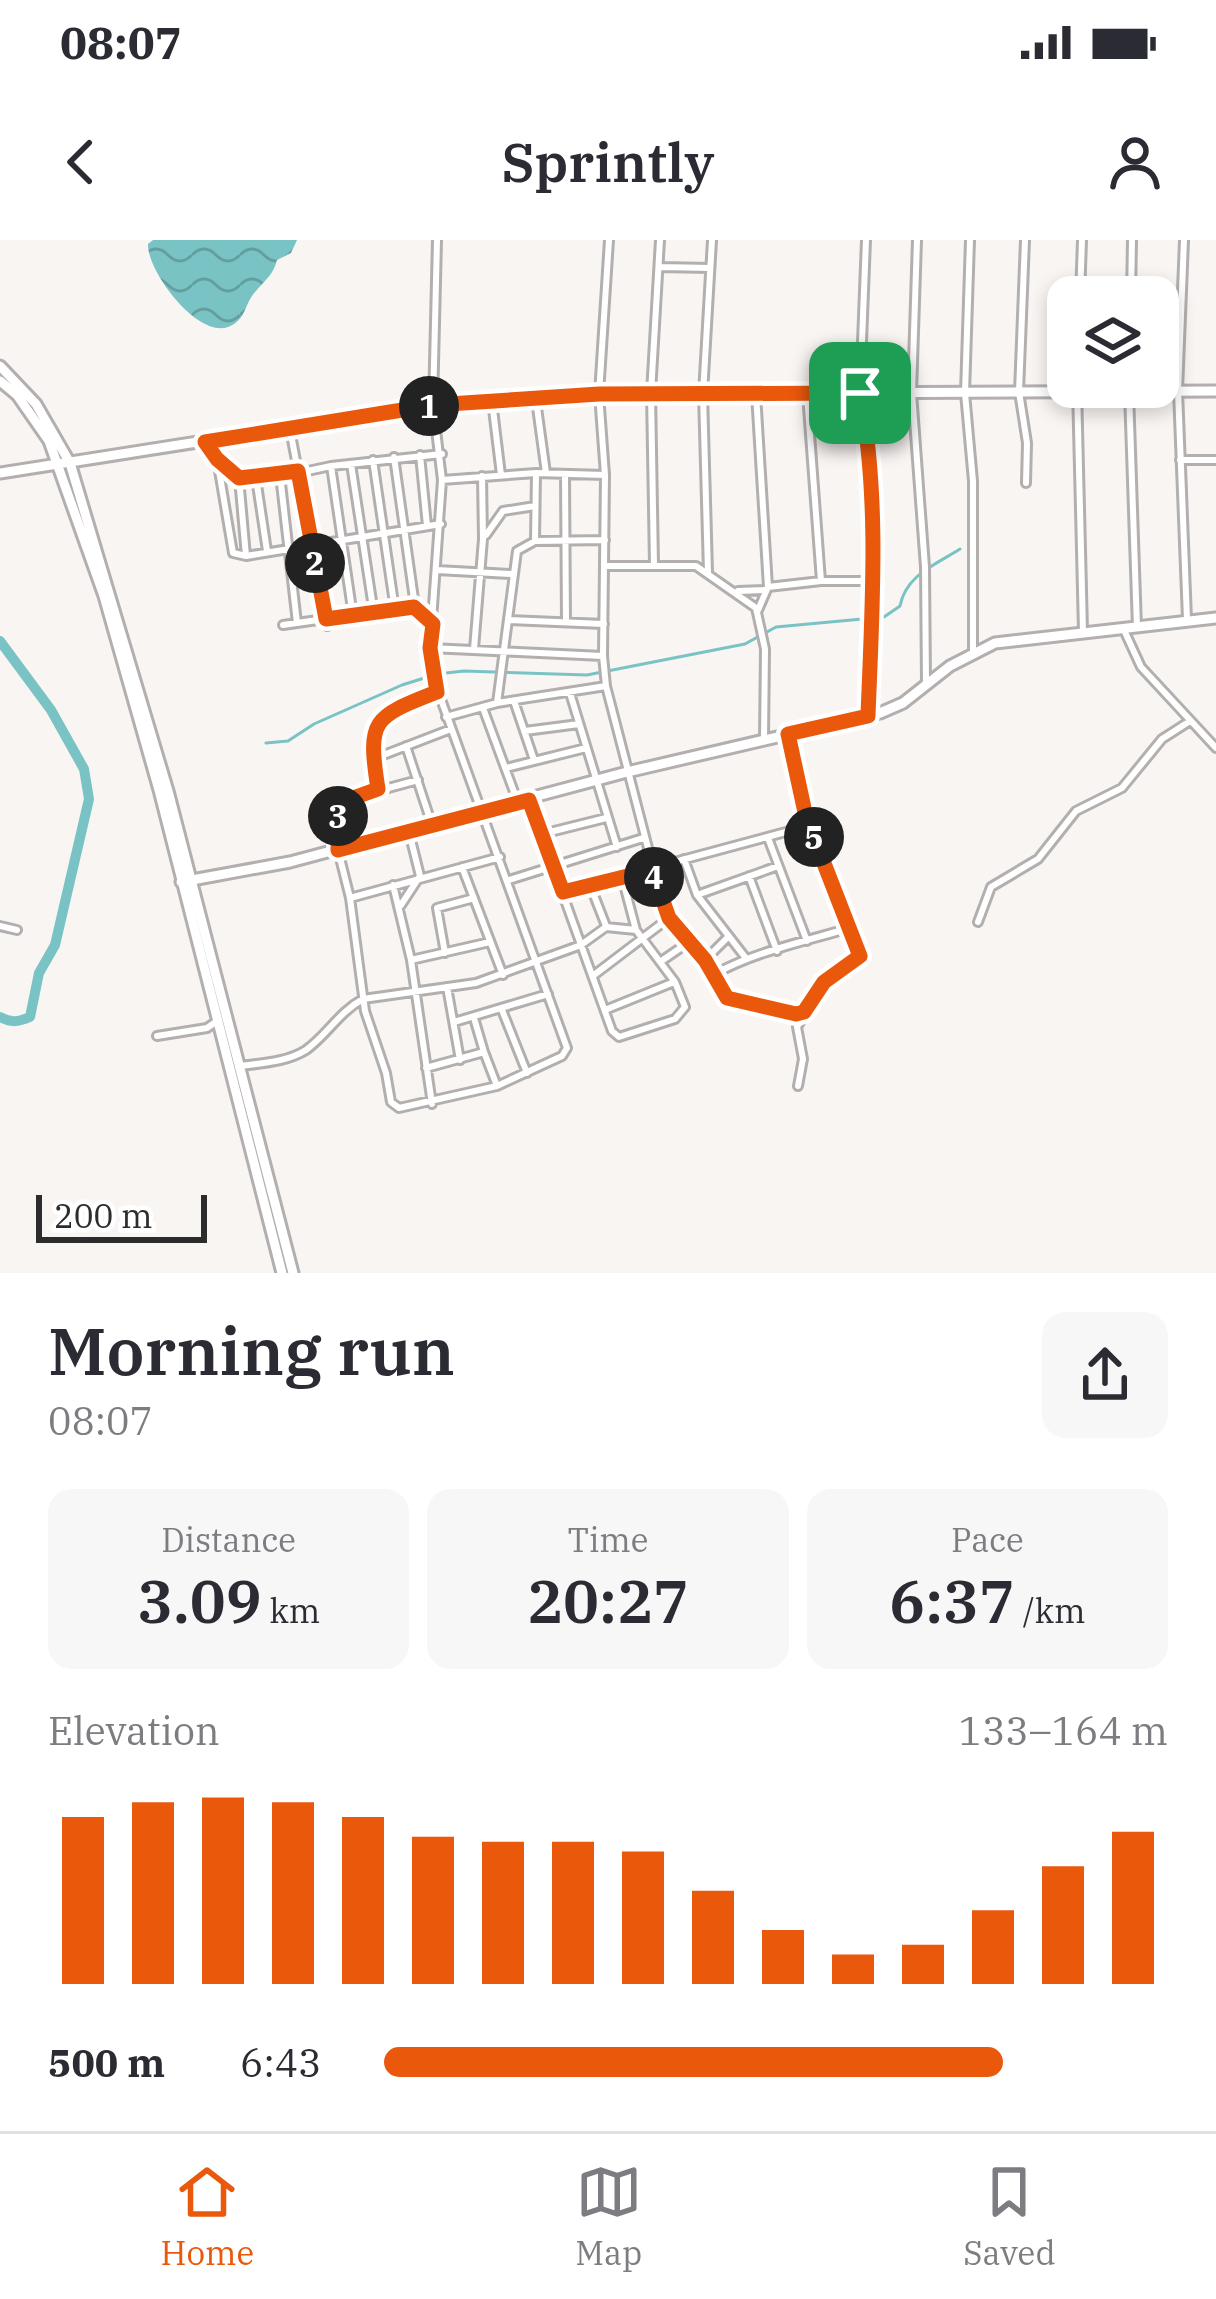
<!DOCTYPE html>
<meta charset="utf-8">
<style>
body{margin:0;font-family:"IBM Plex Serif",serif;background:#f7f7f7;color:#2b2b33;height:100vh;display:flex;flex-direction:column;font-size:45px;white-space:nowrap}
*{box-sizing:border-box;margin:0}
p{font-size:39px;color:#7c7c81}
.icon{flex:none;width:66px;height:66px;fill:none;stroke:currentColor;stroke-width:2;stroke-linecap:round;stroke-linejoin:round}
.map{position:relative;height:1033px;overflow:hidden}
.sheet{display:flex;flex-direction:column;background:#fff;flex:1}
.sheet>*{flex:none}
.controls{position:absolute;left:1047px;top:36px;display:grid;gap:24px}
.controls a{display:grid;place-items:center;width:132px;height:132px;border-radius:24px;background:#fff;box-shadow:0 6px 18px #0003;font-size:60px}
.scale{position:absolute;left:36px;bottom:30px;width:171px;box-sizing:border-box;padding-left:12px;border:6px solid #2d2b2b;border-top:0;font-size:33px;line-height:42px;white-space:nowrap;color:#2d2b2b;-webkit-text-stroke:9px #fff;paint-order:stroke}
.pin{position:absolute;display:grid;place-items:center;width:102px;height:102px;color:#fff;margin:-51px;border-radius:24px;box-shadow:0 6px 18px #0006}
.km{position:absolute;width:60px;height:60px;margin:-30px;border-radius:50%;background:#222;color:#fff;font-size:33px;line-height:60px;text-align:center}
.round{display:grid;place-items:center;flex:none;width:126px;height:126px;border-radius:24px;background:#f7f7f7}
.head{display:flex;align-items:center;justify-content:space-between;height:204px;padding:0 48px}
h1{font-size:66px;font-weight:600;line-height:90px}
.figures{display:grid;grid-template-columns:repeat(3,1fr);gap:18px;height:204px;padding:12px 48px}
.figures div{display:grid;align-content:center;border-radius:24px;background:#f7f7f7;text-align:center}
.figures b{font-size:60px;font-weight:600}
.figures small{font-size:33px;font-weight:400}
.figures p{font-size:33px}
.chart{height:336px;padding:24px 48px}
.chart p{display:flex;justify-content:space-between}
.chart svg{width:100%;height:216px;margin-top:12px;stroke:#ea580c;stroke-width:6}
ul{padding:0 48px;list-style:none;font-size:39px}
li{display:grid;grid-template-columns:192px 144px 1fr;align-items:center;height:90px}
li i{height:30px;border-radius:15px;background:#ea580c}
.status{display:flex;justify-content:space-between;align-items:center;height:84px;padding:0 60px;background:#fff;direction:ltr}
.status svg{height:33px;fill:currentColor}
header{display:flex;justify-content:space-between;align-items:center;height:156px;padding:0 48px;background:#fff;font-size:54px;font-weight:600}
.menu{display:flex;justify-content:space-around;align-items:center;height:168px;border-top:3px solid #e1e1e2;background:#fff;font-size:33px;color:#7c7c81}
.menu a{display:grid;justify-items:center;gap:6px}
.menu .active{color:#ea580c}
.map>svg:first-child{display:block}
.water{fill:url(#water-waves)}
.lines{fill:none;stroke-linecap:round;stroke-linejoin:round}
.stream{stroke:#79c3c4;stroke-width:3}
.river{stroke:#79c3c4;stroke-width:10}
.street-casing{stroke:#b3afae;stroke-width:12}
.secondary-casing{stroke:#b3afae;stroke-width:15}
.street{stroke:#fff;stroke-width:6}
.secondary{stroke:#fff;stroke-width:9}
.route-casing{stroke:#fff;stroke-width:24}
.route{stroke:#ea580c;stroke-width:15}
</style>
<div class="status"><b>08:07</b><svg viewBox="0 0 49 12"><path d="M0 12V9h3v3zM5 12V6h3v6zM10 12V3h3v9zM15 12V0h3v12zM26 1h20v11H26zM47 4h2v5h-2z"/></svg></div>
<header><svg class="icon" aria-label="back" viewBox="0 0 24 24"><path d="M15 5l-7 7 7 7"/></svg>Sprintly<svg class="icon" aria-label="person" viewBox="0 0 24 24"><circle cx="12" cy="8" r="4"/><path d="M4 21q1-7 8-7t8 7"/></svg></header>
<div class="map">
<svg width="1216" height="1033" viewBox="0 0 1216 1033">
<defs>
<pattern id="water-waves" width="16" height="10" patternUnits="userSpaceOnUse" patternTransform="scale(3)"><rect width="16" height="10" fill="#79c3c4"/><path d="M0 5q4-4 8 0t8 0" fill="none" stroke="#649f9f"/></pattern>
</defs>
<rect width="100%" height="100%" fill="#f9f5f3"/>
<path class="water" d="M153,0h144l-6,13 -14,7c-4,15 -11,19 -21,31 -12,12 -9,29 -28,36 -31,11 -81,-56 -80,-83z"/>
<g class="lines">
<path class="stream" d="M266,503l22,-2 26,-17 88,-39 35,-11 27,-3 123,4 158,-31 31,-17 108,-10 16,-11c6,-31 35,-41 60,-57"/>
<path class="river" d="M0,401l51,69 33,59 5,30 -34,146 -16,28 -9,44c-12,5 -19,6 -30,0"/>
<g class="street-casing">
<path id="street" d="M609,0l-10,154 6,81 -2,181 3,30 56,216 7,16 46,56 12,24 66,16 11,-2
M866,0l-6,153 10,55 2,63 -4,205
M917,0l-5,153 13,174 1,117
M970,0l-5,153 8,88v171
M1025,0l-6,152 8,51 -1,40
M1184,0l-6,151 9,228
M660,27l50,1
M1080,57l2,-57
M1131,57l1,-57
M1077,147l6,244
M1129,152l8,236
M756,154l12,193
M807,154l14,187
M536,160l10,73
M492,161l9,74
M290,189l37,197
M205,202l12,17 16,94 13,3
M420,215l7,71
M217,219l22,19 7,78 195,-32
M373,220l22,150
M1180,220h36
M351,224l23,150
M331,226l22,150
M280,235l17,148
M565,235l1,147
M239,238l50,-3 42,-9 111,-12
M256,238l11,73
M442,240l94,-7 69,2
M486,295l17,-24 32,-5
M535,301l1,-68
M654,325l-3,-172 9,-153
M604,326h92l60,42 9,41 -1,90
M437,330l74,4
M708,332l-5,-178 9,-154
M738,351l27,-1
M414,367l19,17
M758,370l10,-23 53,-6h49
M509,380l95,4
M283,385l132,-19 -21,-149
M1124,390l17,37 75,81
M430,408l173,8
M474,409l9,-110 -1,-63
M570,453l47,154
M514,461l20,59
M497,463l20,-152 18,-10 70,-1
M483,468l34,92
M446,477l51,-14 109,-17
M525,491l54,-7
M406,506l25,76
M373,519l78,-30
M506,528l80,-20
M418,540l-78,21 -2,5v44l12,48 15,113 21,62 5,29 8,6 98,-22 65,-30 5,-8 -133,-368 -4,-32 12,-168 -9,-75 4,-165
M378,549c-11,-70 -4,-72 59,-97
M529,560l83,231 7,6 56,-18 10,-12 -10,-25 -39,-52 -14,-53
M542,594l64,-16
M768,598l39,103
M684,619l13,36 48,62
M462,627l41,108
M749,636l28,75
M509,640l134,-42
M393,645l18,75 21,144
M590,645l16,41
M563,652l245,-66
M697,655l81,-29
M350,658l150,-41
M401,665l19,-29 -11,-44
M978,682l13,-35 47,-28 38,-48 46,-23 40,-49 28,-18
M0,686l17,4
M445,713l-8,-45 37,-10
M411,720l79,-18
M705,720l24,-24
M660,722l29,-20
M715,734c39,-22 91,-33 135,-46l-46,-118 -16,-77
M594,735l75,-57
M447,747l13,73
M502,770l25,63
M605,770l69,-28
M454,782l94,-28
M157,796l50,-8 10,-7
M484,812l13,34
M241,826c21,-3 46,-4 65,-16 21,-15 33,-38 57,-51l113,-16 105,-38 25,-18 30,3
M426,828l58,-16 -10,-34
M798,846l5,-27 -6,-32 27,-44 35,-27 -9,-28"/>
</g>
<g class="secondary-casing">
<path id="secondary" d="M0,126l36,38 34,59 98,328 125,482
M0,141l17,14 32,46 55,155 55,194 123,483
M0,233l433,-68 166,-11 617,-3
M181,642l109,-20 337,-90 253,-59 23,-10 47,-37 45,-23 221,-25"/>
</g>
<use href="#street" class="street"/>
<use href="#secondary" class="secondary"/>
</g>
<g class="lines">
<g class="route-casing">
<path id="route" d="M860,153c20,106 12,216 8,323l-80,18 18,83 54,139 -36,26 -20,30 -8,2 -69,-16 -22,-38 -36,-42 -17,-48 -89,22 -34,-92 -191,50 1,-47 39,-14c-11,-70 -5,-72 59,-97l-7,-44 3,-24 -19,-17 -88,12 -28,-148 -59,7 -22,-19 -12,-17 228,-37 166,-11z"/>
</g>
<use href="#route" class="route"/>
</g>
</svg>
<div class="controls">
<a><svg class="icon" aria-label="layers" viewBox="0 0 24 24"><path d="M12 4l9 5-9 5-9-5zM3 14l9 5 9-5"/></svg></a>
</div>
<div class="scale">200 m</div>
<div class="pin" style="left:860px;top:153px;background:#1e9e55"><svg class="icon" aria-label="arrive" viewBox="0 0 24 24"><path d="M6 21V4h12l-3 4 3 4H6"/></svg></div>
<b class="km" style="left:429px;top:166px">1</b>
<b class="km" style="left:315px;top:323px">2</b>
<b class="km" style="left:338px;top:576px">3</b>
<b class="km" style="left:654px;top:637px">4</b>
<b class="km" style="left:814px;top:597px">5</b>
</div>
<section class="sheet">
<div class="head"><div><h1>Morning run</h1><p>08:07</p></div><a class="round"><svg class="icon" aria-label="share" viewBox="0 0 24 24"><path d="M12 15V3M7 8l5-5 5 5M5 13v7h14v-7"/></svg></a></div>
<div class="figures">
<div><p>Distance</p><b>3.09<small> km</small></b></div>
<div><p>Time</p><b>20:27</b></div>
<div><p>Pace</p><b>6:37<small> /km</small></b></div>
</div>
<div class="chart"><p><span>Elevation</span>133–164 m</p>
<svg viewBox="0 0 160 44" preserveAspectRatio="none"><path d="M5 44V10M15 44V7M25 44V6M35 44V7M45 44V10M55 44V14M65 44V15M75 44V15M85 44V17M95 44V25M105 44V33M115 44V38M125 44V36M135 44V29M145 44V20M155 44V13"/></svg>
</div>
<ul>
<li><b>500 m</b>6:43<i style="width:79%"></i></li>
</ul>
</section>
<nav class="menu">
<a class="active"><svg class="icon" aria-label="home" viewBox="0 0 24 24"><path d="M3 11l9-7 9 7M6 9v11h12V9"/></svg>Home</a>
<a><svg class="icon" aria-label="map" viewBox="0 0 24 24"><path d="M3 6l6-2 6 2 6-2v14l-6 2-6-2-6 2zM9 4v14M15 6v14"/></svg>Map</a>
<a><svg class="icon" aria-label="saved" viewBox="0 0 24 24"><path d="M7 4h10v16l-5-4-5 4z"/></svg>Saved</a>
</nav>
